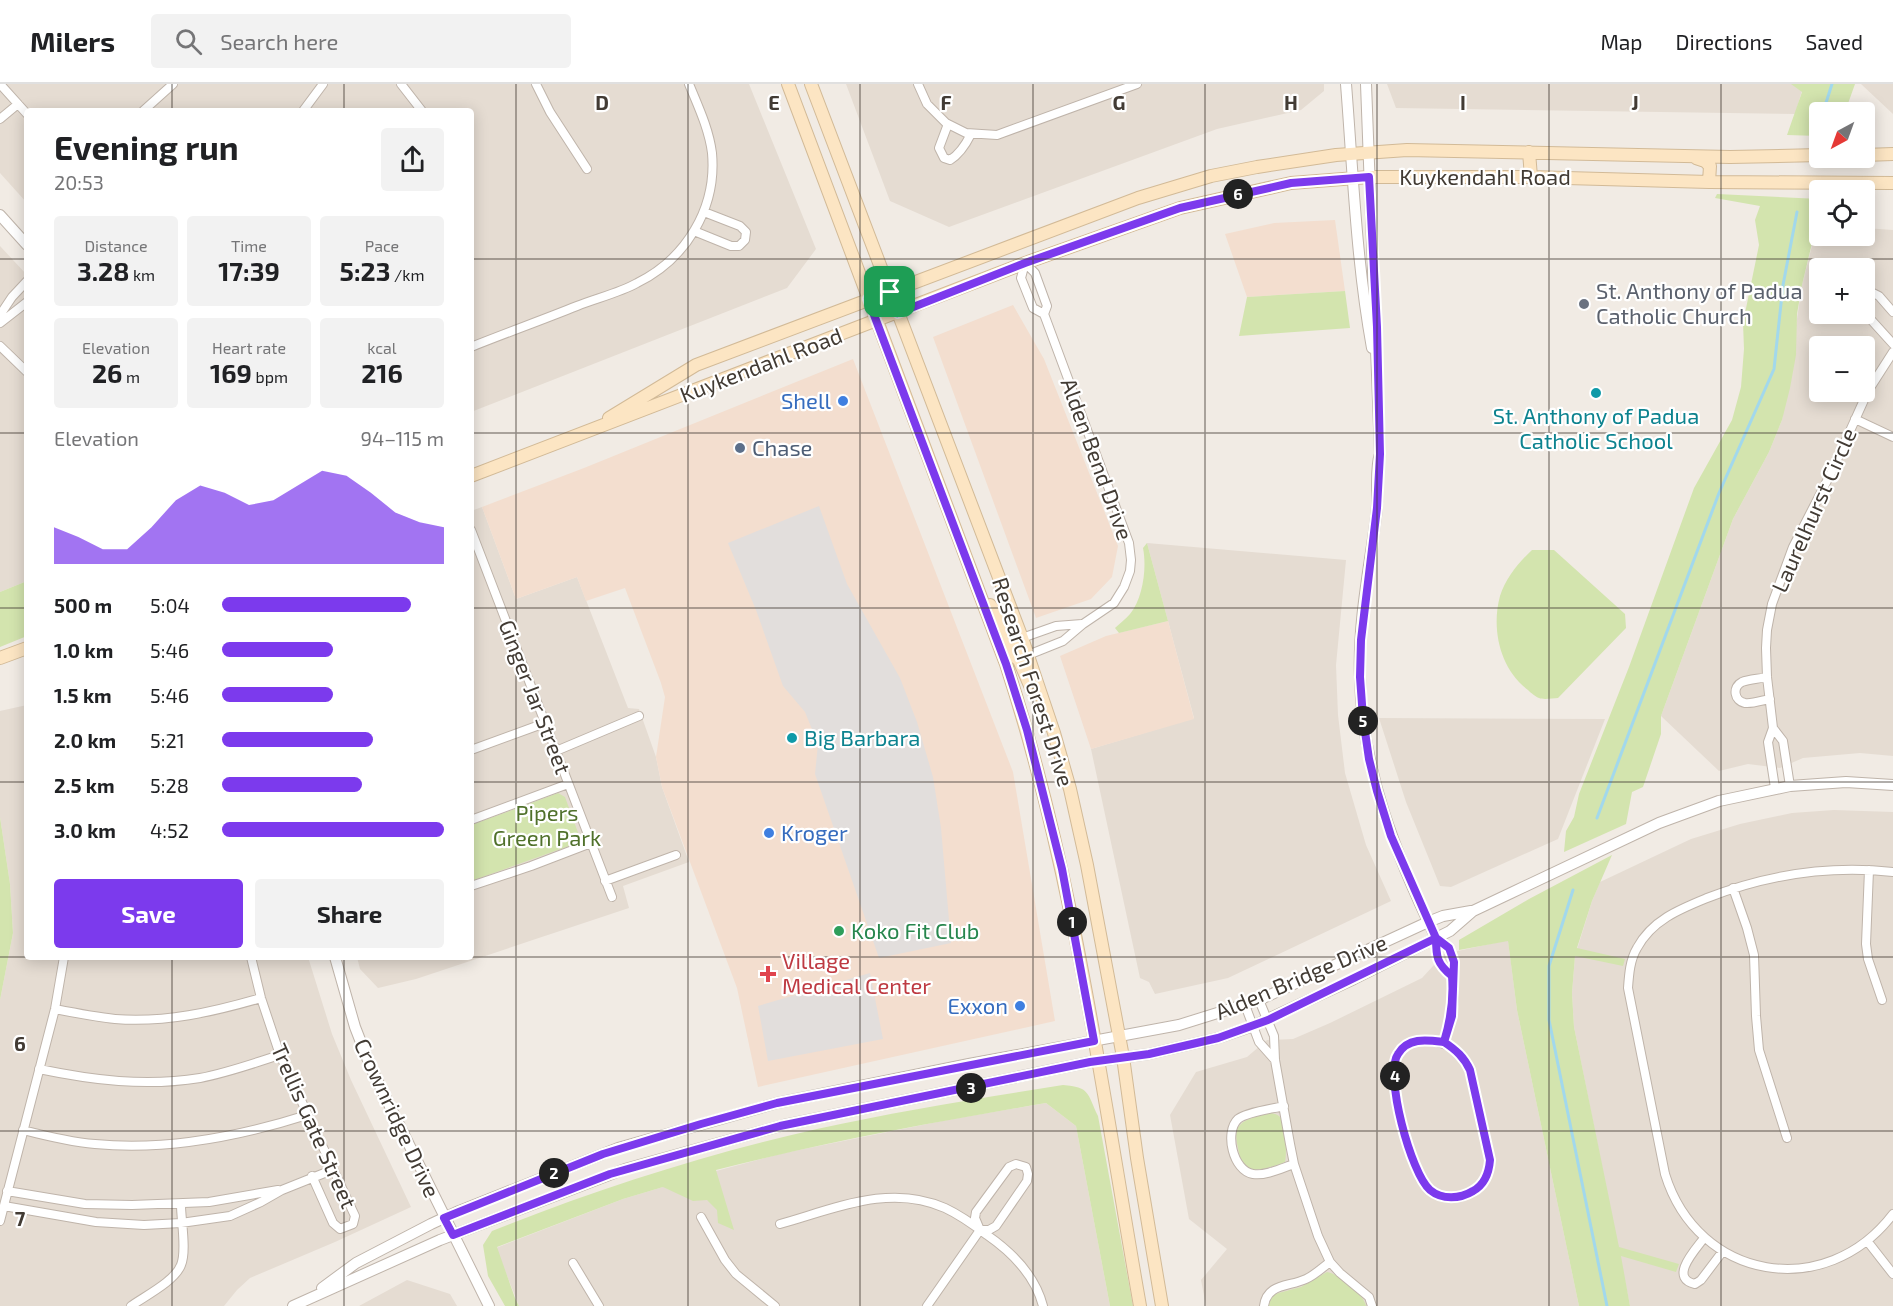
<!DOCTYPE html>
<meta charset="utf-8">
<style>
body{margin:0;font-family:"Exo 2",sans-serif;background:#f2f2f2;color:#202124;height:100vh;display:flex;flex-direction:column;font-size:22px;white-space:nowrap}
*{box-sizing:border-box;margin:0}
p{font-size:20px;color:#757577}
.icon{flex:none;width:33px;height:33px;fill:none;stroke:currentColor;stroke-width:2;stroke-linecap:round;stroke-linejoin:round}
.map{position:relative;flex:1;overflow:hidden}
.details{position:absolute;left:24px;top:24px;width:450px;height:852px;display:flex;flex-direction:column;background:#fff;border-radius:6px;box-shadow:0 3px 15px #0003}
.details>*{flex:none}
.needle{width:39px;rotate:221deg}
.tools{position:absolute;left:1809px;top:18px;display:grid;gap:12px}
.tools a{display:grid;place-items:center;width:66px;height:66px;border-radius:6px;background:#fff;box-shadow:0 3px 15px #0003;font-size:30px}
.pin{position:absolute;display:grid;place-items:center;width:51px;height:51px;color:#fff;margin:-26px;border-radius:12px;box-shadow:0 3px 9px #0006}
.km{position:absolute;width:30px;height:30px;margin:-15px;border-radius:50%;background:#222;color:#fff;font-size:16px;line-height:30px;text-align:center}
.round{display:grid;place-items:center;flex:none;width:63px;height:63px;border-radius:6px;background:#f2f2f2}
.headline{display:flex;align-items:center;justify-content:space-between;height:102px;padding:0 30px}
h1{font-size:33px;font-weight:700;line-height:45px}
.figures{display:grid;grid-template-columns:repeat(3,1fr);gap:9px;height:102px;padding:6px 30px}
.figures div{display:grid;align-content:center;border-radius:6px;background:#f2f2f2;text-align:center}
.figures b{font-size:26px;font-weight:700}
.figures small{font-size:16px;font-weight:400}
.figures p{font-size:16px}
.chart{height:168px;padding:12px 30px}
.chart p{display:flex;justify-content:space-between}
.chart svg{width:100%;height:108px;margin-top:6px;fill:#7c3aed;opacity:.7}
.button{display:flex;gap:12px;margin-top:auto;padding:12px 30px}
.button a{flex:1;height:69px;border-radius:6px;background:#7c3aed;color:#fff;font-size:24px;font-weight:700;line-height:69px;text-align:center}
.button a+a{background:#f2f2f2;color:#202124}
ul{padding:0 30px;list-style:none;font-size:20px}
li{display:grid;grid-template-columns:96px 72px 1fr;align-items:center;height:45px}
li i{height:15px;border-radius:8px;background:#7c3aed}
header{display:flex;align-items:center;gap:36px;box-sizing:border-box;height:84px;padding:0 30px;background:#fff;border-bottom:2px solid #e0e0e0}
header strong{font-size:28px}
nav{display:flex;gap:33px;margin-inline-start:auto;font-size:21px}
.search{width:420px;height:54px;background:#f2f2f2;display:flex;align-items:center;gap:15px;box-sizing:border-box;padding:0 21px;border-radius:6px;color:#757577;font-size:22px}
.map>svg:first-child{display:block}
.residential{fill:#e5dcd2;fill-rule:evenodd}
.commercial{fill:#f3decf}
.green{fill:#d3e4ae}
.parking{fill:#e2dedc}
.lines{fill:none;stroke-linecap:round;stroke-linejoin:round}
.stream{stroke:#a2d8ec;stroke-width:3}
.minor-casing{stroke:#bfb4aa;stroke-width:10}
.tertiary-casing{stroke:#bfb4aa;stroke-width:12}
.secondary-casing{stroke:#d2ba97;stroke-width:14}
.minor{stroke:#fff;stroke-width:8}
.tertiary{stroke:#fff;stroke-width:10}
.secondary{stroke:#fce5c3;stroke-width:12}
.route-casing{stroke:#fff;stroke-width:12}
.route{stroke:#7c3aed;stroke-width:8}
.grid{fill:none;stroke:#423b34;stroke-width:1.5;stroke-opacity:0.55}
.worship-dot{fill:#6b7280;stroke:#fff;stroke-width:2}
.culture-dot{fill:#0f9aa8;stroke:#fff;stroke-width:2}
.shop-dot{fill:#3f7fe0;stroke:#fff;stroke-width:2}
.service-dot{fill:#5c6f8a;stroke:#fff;stroke-width:2}
.leisure-dot{fill:#2e9e5b;stroke:#fff;stroke-width:2}
.health-dot{fill:#e0444e;stroke:#fff;stroke-width:2}
.labels{text-anchor:middle;stroke-width:4.5;stroke-linejoin:round;paint-order:stroke}
.street-label{font-size:22px;fill:#423b34;stroke:#fff}
.worship-label{font-size:22px;fill:#5b616d;stroke:#fff;text-anchor:start}
.shop-label{font-size:22px;fill:#366cbe;stroke:#fff;text-anchor:end}
.culture-label{font-size:22px;fill:#0d838f;stroke:#fff}
.service-label{font-size:22px;fill:#4e5e75;stroke:#fff;text-anchor:start}
.park-label{font-size:22px;fill:#50712b;stroke:#fff}
.leisure-label{font-size:22px;fill:#27864d;stroke:#fff;text-anchor:start}
.health-label{font-size:22px;fill:#be3a42;stroke:#fff;text-anchor:start}
.grid-label{font-size:20px;text-anchor:middle;font-weight:bold;fill:#423b34;stroke:#fff;stroke-width:4.5;stroke-linejoin:round;paint-order:stroke}
</style>
<header>
<strong>Milers</strong>
<div class="search"><svg class="icon" aria-label="search" viewBox="0 0 24 24"><circle cx="10" cy="10" r="6"/><path d="M15 15l6 6"/></svg>Search here</div>
<nav><a>Map</a><a>Directions</a><a>Saved</a></nav>
</header>
<div class="map">
<svg width="1893" height="1222" viewBox="0 0 1893 1222">
<rect width="100%" height="100%" fill="#f1ebe4"/>
<path class="residential" d="M0,0h749l67,165 -29,39 -316,124v-301h-444v92l-27,-30z
M846,0h478v7l-23,19 -84,19 -268,98 -59,-26z
M1387,0h417l-9,30 -399,-6z
M1861,0h32v30z
M1817,142h2l1,10h44l1,-8 28,2v526l-33,-3 -57,5 -23,10 -32,-4 -29,7 -58,-55 72,-197 36,-67 13,-32 20,-135zM1820,184h44v46h-44zM1820,262h44v46h-44z
M0,162l27,29v306l-27,11z
M482,423l34,92 61,-22 51,131 11,1 17,48 6,30 27,75 -66,24 6,22 -213,71 -38,9 -18,-19 -3,-12h114v-76l5,-2 82,-86 -87,32v-314z
M1147,459l199,17 -10,105 2,50 7,58 21,72 25,56 -163,77 -73,16 -6,-12 -9,-4 -49,-229 103,-31z
M27,621v252h281l24,77 19,46 60,127 -76,35 -85,36 -13,12 -13,16h-224v-306l13,-67 -3,-49 -10,-67v-106z
M1379,634l226,1 -47,120 -107,48 -11,-1 -34,-84z
M1834,726l59,2v494h-263l-56,-279 -2,-34 3,-37 17,-55 8,-19 91,-43 49,-15 52,-11z
M1508,856l9,70 62,296h-373l-5,-26 26,-31 -38,-30 -19,-104 26,-43 51,-15 20,-17 26,-1 37,-16 92,-45 22,-24z
M1046,1019l30,23 34,180h-591l-23,-58 127,-49 93,-28 68,-18 163,-33z
M407,1196l43,14 7,12h-98z"/>
<path class="commercial" d="M1335,136l10,71 -98,6 -22,-63 49,-11z
M1013,221l31,54 74,187 -6,31 -21,22 -55,19 -103,-281z
M853,275l160,413 42,249 -297,66 -21,-99 -75,-201 -6,-30 9,-60 -4,-14 -36,-95 -39,13 -9,-24 -61,22 -34,-92 102,-39z
M1168,537l26,98 -103,30 -31,-93 46,-20z"/>
<path class="green" d="M1791,0h64l-10,28h-25l-1,24 -32,-1 15,-43z
M1717,110l102,5v15l-17,71 -5,29 -1,41 -6,33 -8,32 -13,32 -36,67 -72,197v18l-18,53 -11,5 -6,32 -62,28 2,-21 8,-14 5,-23 50,-127 65,-179 38,-68 9,-33 3,-38 -1,-26 16,-78 -4,-25 5,-14 -45,-8z
M1345,207l5,37 -111,8 8,-39z
M1147,459l21,78 -49,12 -4,-5c5,-5 11,-9 15,-14 13,-16 17,-46 13,-66z
M1532,466h22l71,64 1,14 -68,70c-5,0 -14,2 -19,0 -3,-1 -8,-5 -11,-8 -28,-21 -37,-61 -28,-94 6,-18 18,-33 32,-46z
M27,497v55l-27,11v-55z
M558,709l7,4 15,41 -5,6 -104,37v-56z
M0,733l10,67 3,49 -13,67z
M1612,771l-20,46 -15,47 48,11 -2,7 -48,-10 -3,37 2,34 45,220 60,17 -3,8 -55,-16 9,50h-51l-62,-296 -9,-69 -49,9v-10l70,-41z
M1063,1001c27,2 24,8 35,31l35,190h-23l-34,-180 -30,-23c-111,19 -221,39 -330,67l18,60 -16,-7 -1,-13 -10,-10 -14,1 -30,-14 -40,12 -126,48 18,51 4,8h-14l-17,-30 -5,-31 9,-14c105,-42 214,-77 325,-102 81,-18 164,-31 246,-44z
M1271,1029c4,1 6,1 9,4 6,7 7,36 5,45 -6,3 -12,4 -18,6 -24,6 -26,-4 -30,-25 -1,-6 -2,-13 3,-18 7,-8 21,-9 31,-12z
M1327,1188c10,1 38,23 39,34h-97l1,-7 5,-5 26,-7z"/>
<path class="parking" d="M819,422l28,78 53,94 17,44 16,55 8,51 10,115 -72,15 -64,-184 3,-30 -13,-32 -22,-26 -27,-76 -28,-67z
M870,889l13,66 -115,22 -10,-55z"/>
<g class="lines">
<path class="stream" d="M1823,28l9,-28
M1816,50l4,-11
M1597,734l122,-325 55,-124 9,-84 14,-73
M1573,806l-24,76v54l58,286"/>
<g class="minor-casing">
<path id="minor" d="M0,0l27,30
M401,0l21,27
M536,0l14,28 37,57
M918,0l9,20 19,19 20,10 31,2 140,-51
M143,27l30,-27
M303,27l20,-27
M0,35l18,-15
M948,40l-9,24 5,10 6,2c10,-6 16,-16 21,-26
M694,147l37,15h8l6,-6 1,-8 -6,-6 -36,-14
M1025,179l-4,15 12,30 11,6 85,229 2,17 -1,11 -6,16 -10,16 -31,21 -20,17 -35,14
M1025,179l10,10 12,33 -3,8
M1864,213l9,-4 6,3 14,16
M1864,228l29,32
M0,231l12,-18 15,-16
M0,239l27,-21
M0,262l27,26
M471,263c35,-14 71,-27 106,-41 20,-8 42,-13 60,-23 49,-24 80,-75 75,-130 -3,-24 -14,-47 -23,-69
M1855,335l38,18
M471,446l141,367
M1022,554l34,-12 26,-2
M1767,593c-8,2 -18,2 -25,5 -10,5 -8,19 3,21 8,1 18,-3 25,-4
M1773,644l10,13 7,45
M471,666l74,-27
M556,667l83,-35
M1775,704l-7,-46 5,-14 -6,-51 -1,-29 1,-18 5,-26 21,-57 38,-74 37,-82 25,-39
M471,736l97,-36
M1869,786l-3,74 2,15 14,41
M1893,788c-64,-7 -127,3 -186,26 -27,11 -55,22 -70,50 -7,12 -8,26 -9,40l37,186c33,107 161,128 228,40
M605,797l71,-26
M471,802l60,-20 60,-23
M1733,804l14,40 7,27 2,61 3,34 28,88
M1436,854l13,10 5,14 -2,14 2,21 -2,19 -8,26
M1436,854c0,19 1,26 16,38
M251,873l10,41 19,57 75,161 -2,8 -13,5 -7,-6 -21,-47
M1259,916l15,36 1,24 15,84 4,20 24,72 12,26 10,11 29,24 3,9
M1245,921l14,37 16,18
M55,925c20,4 40,8 60,10 50,4 98,-7 146,-21
M1426,956c23,3 34,9 44,30l20,90c-1,13 -6,25 -17,31 -13,8 -31,9 -43,-1 -19,-17 -43,-109 -34,-133 5,-13 18,-16 30,-17z
M39,985c53,11 106,18 161,9 27,-5 54,-15 80,-23
M1284,1022c-12,3 -37,6 -46,13 -14,13 -5,52 15,55 13,2 29,-6 41,-10
M23,1046c23,6 47,12 72,14 72,7 143,-7 212,-29
M1016,1080l10,3 2,7 -1,7 -31,45 -7,4h-9l-5,-12 1,-6 33,-45z
M7,1107l78,13 47,1 77,-3 69,-12
M4,1122l92,16 48,3 37,-2 49,-7 31,-14 21,-12 50,-20
M701,1133l24,43 11,14 39,32
M0,1137l55,-212 9,-52
M780,1140c54,-15 110,-41 165,-16 15,7 29,17 42,27 26,18 48,40 56,71
M1704,1154c-8,11 -36,40 -9,46l6,-4 22,-29
M1868,1158l25,32
M573,1179l26,43
M131,1222c14,-10 44,-25 50,-41 6,-14 0,-45 0,-60
M927,1222l53,-76
M1264,1222c3,-23 25,-19 42,-27 9,-4 16,-11 24,-17"/>
</g>
<g class="tertiary-casing">
<path id="tertiary" d="M1346,0c7,88 10,176 26,264
M1366,0l14,370c-5,15 -2,35 -3,50 0,9 -2,19 -3,28 -7,48 -16,97 -14,145 2,94 36,178 76,261
M0,131l27,30
M335,873l20,70 16,41 118,238
M322,1204l34,-25 75,-39 28,-13 159,-63 159,-45 192,-39 210,-39 80,-25 169,-78 15,-6 28,-5
M293,1222l147,-66 185,-71 159,-44 306,-63 59,-8 69,-16 35,-12 101,-47 96,-48 23,-20 38,-18 148,-70 60,-22 71,-15 56,-4 47,3"/>
</g>
<g class="secondary-casing">
<path id="secondary" d="M788,0l218,580c68,208 96,427 134,642
M811,0l211,554 32,95 16,56 17,76 36,192 14,101 25,148
M1529,68l2,25
M1864,71l29,-1
M1696,74l9,3 5,5 -1,16
M609,334l87,-53 442,-167 73,-22 46,-9 79,-12 71,-5 323,7 90,-2
M471,392l554,-213 155,-55 111,-25 78,-6h162l178,5 184,1
M990,521c14,14 11,36 31,46
M999,561l20,15 13,30
M0,574l27,-10"/>
</g>
<use href="#minor" class="minor"/>
<use href="#tertiary" class="tertiary"/>
<use href="#secondary" class="secondary"/>
</g>
<g class="lines">
<g class="route-casing">
<path id="route" d="M890,208l-22,7 138,365 21,66 35,139 32,172 -317,62 -76,21 -98,30 -159,64 9,17 157,-61 170,-48 310,-64 59,-8 69,-16 50,-18 168,-82c0,19 1,26 16,38 2,24 -1,43 -8,66 -17,-2 -36,-5 -46,12 -14,20 13,120 32,136 12,10 30,9 43,1 11,-6 16,-18 17,-31l-20,-90c-6,-13 -14,-20 -26,-28l8,-26 2,-54 -5,-14 -13,-10 -45,-102 -14,-45 -8,-32 -6,-41 -3,-41 1,-37 16,-132 3,-54 -3,-127 -8,-150 -78,6 -111,25 -155,55 -127,50 -8,-21"/>
</g>
<use href="#route" class="route"/>
</g>
<path class="grid" d="M172,0v27M344,0v27M516,0v1222M688,0v1222M860,0v1222M1033,0v1222M1205,0v1222M1377,0v1222M1549,0v1222M1721,0v1222M0,175h27M471,175h1422M0,349h27M471,349h1422M0,524h27M471,524h1422M0,698h27M471,698h1422M0,873h27M172,873v349M344,873v349M471,873h1422M0,1047h1893"/>
<circle class="worship-dot" cx="1584" cy="220" r="6"/>
<g class="culture-dot">
<circle cx="1596" cy="309" r="6"/>
<circle cx="792" cy="654" r="6"/>
</g>
<g class="shop-dot">
<circle cx="843" cy="317" r="6"/>
<circle cx="769" cy="749" r="6"/>
<circle cx="1020" cy="922" r="6"/>
</g>
<circle class="service-dot" cx="740" cy="364" r="6"/>
<circle class="leisure-dot" cx="839" cy="847" r="6"/>
<path class="health-dot" d="M765 881h6v6h6v6h-6v6h-6v-6h-6v-6h6z"/>
<g class="labels">
<g class="street-label">
<text x="1485" y="101">Kuykendahl Road</text>
<text transform="translate(761 281) rotate(-21)" y="8">Kuykendahl Road</text>
<text transform="translate(1097 375) rotate(70)" y="8">Alden Bend Drive</text>
<text transform="translate(1814 426) rotate(-66)" y="8">Laurelhurst Circle</text>
<text transform="translate(1033 598) rotate(72)" y="8">Research Forest Drive</text>
<text transform="translate(535 613) rotate(69)" y="8">Ginger Jar Street</text>
<text transform="translate(1301 893) rotate(-23)" y="8">Alden Bridge Drive</text>
<text transform="translate(397 1034) rotate(65)" y="8">Crownridge Drive</text>
<text transform="translate(314 1042) rotate(66)" y="8">Trellis Gate Street</text>
</g>
<g class="worship-label">
<text x="1596" y="215">St. Anthony of Padua<tspan x="1596" dy="25">Catholic Church</tspan></text>
</g>
<g class="shop-label">
<text x="831" y="325">Shell</text>
<text x="781" y="757" text-anchor="start">Kroger</text>
<text x="1008" y="930">Exxon</text>
</g>
<g class="culture-label">
<text x="1596" y="340">St. Anthony of Padua<tspan x="1596" dy="25">Catholic School</tspan></text>
<text x="804" y="662" text-anchor="start">Big Barbara</text>
</g>
<g class="service-label">
<text x="752" y="372">Chase</text>
</g>
<g class="park-label">
<text x="547" y="737">Pipers<tspan x="547" dy="25">Green Park</tspan></text>
</g>
<g class="leisure-label">
<text x="851" y="855">Koko Fit Club</text>
</g>
<g class="health-label">
<text x="782" y="885">Village<tspan x="782" dy="25">Medical Center</tspan></text>
</g>
</g>
<g class="grid-label">
<text x="602" y="26">D</text>
<text x="774" y="26">E</text>
<text x="946" y="26">F</text>
<text x="1119" y="26">G</text>
<text x="1291" y="26">H</text>
<text x="1463" y="26">I</text>
<text x="1635" y="26">J</text>
<text x="20" y="967">6</text>
<text x="20" y="1142">7</text>
</g>
</svg>
<div class="tools">
<a><svg class="needle" viewBox="-14 -14 28 28"><path d="M0-13l5 13h-10z" fill="#e53935"/><path d="M0 13l5-13h-10z" fill="#757577"/></svg></a>
<a><svg class="icon" aria-label="locate" viewBox="0 0 24 24"><circle cx="12" cy="12" r="6"/><path d="M12 2v4M12 18v4M2 12h4M18 12h4"/></svg></a>
<a>+</a>
<a>−</a>
</div>
<div class="pin" style="left:890px;top:208px;background:#1e9e55"><svg class="icon" aria-label="arrive" viewBox="0 0 24 24"><path d="M6 21V4h12l-3 4 3 4H6"/></svg></div>
<b class="km" style="left:1072px;top:838px">1</b>
<b class="km" style="left:554px;top:1089px">2</b>
<b class="km" style="left:971px;top:1004px">3</b>
<b class="km" style="left:1395px;top:992px">4</b>
<b class="km" style="left:1363px;top:637px">5</b>
<b class="km" style="left:1238px;top:110px">6</b>
<section class="details">
<div class="headline"><div><h1>Evening run</h1><p>20:53</p></div><a class="round"><svg class="icon" aria-label="share" viewBox="0 0 24 24"><path d="M12 15V3M7 8l5-5 5 5M5 13v7h14v-7"/></svg></a></div>
<div class="figures">
<div><p>Distance</p><b>3.28<small> km</small></b></div>
<div><p>Time</p><b>17:39</b></div>
<div><p>Pace</p><b>5:23<small> /km</small></b></div>
</div>
<div class="figures">
<div><p>Elevation</p><b>26<small> m</small></b></div>
<div><p>Heart rate</p><b>169<small> bpm</small></b></div>
<div><p>kcal</p><b>216</b></div>
</div>
<div class="chart"><p><span>Elevation</span>94–115 m</p>
<svg viewBox="0 0 160 44" preserveAspectRatio="none"><path d="M0 44V29L10 33L20 38L30 38L40 29L50 18L60 12L70 15L80 20L90 18L100 12L110 6L120 8L130 15L140 23L150 27L160 29V44z"/></svg>
</div>
<ul>
<li><b>500 m</b>5:04<i style="width:85%"></i></li>
<li><b>1.0 km</b>5:46<i style="width:50%"></i></li>
<li><b>1.5 km</b>5:46<i style="width:50%"></i></li>
<li><b>2.0 km</b>5:21<i style="width:68%"></i></li>
<li><b>2.5 km</b>5:28<i style="width:63%"></i></li>
<li><b>3.0 km</b>4:52<i style="width:100%"></i></li>
</ul>
<div class="button"><a>Save</a><a>Share</a></div>
</section>
</div>
